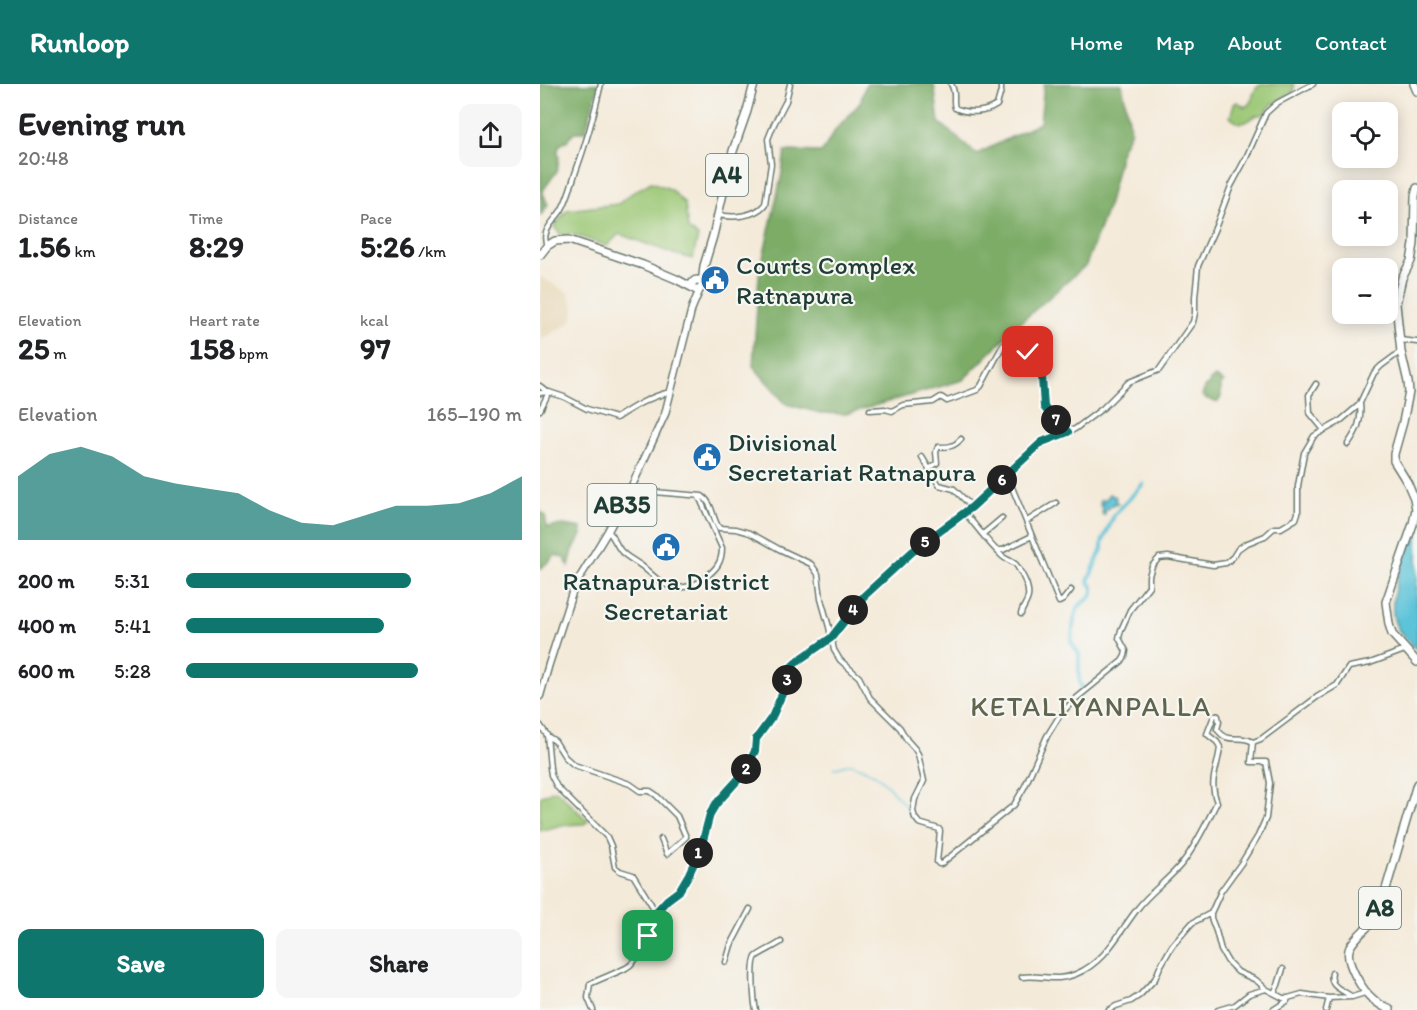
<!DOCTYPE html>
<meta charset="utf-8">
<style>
body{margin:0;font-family:Itim,sans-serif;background:#f6f6f6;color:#202124;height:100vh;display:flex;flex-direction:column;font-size:22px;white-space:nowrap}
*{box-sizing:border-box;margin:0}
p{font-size:20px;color:#757577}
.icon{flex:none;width:33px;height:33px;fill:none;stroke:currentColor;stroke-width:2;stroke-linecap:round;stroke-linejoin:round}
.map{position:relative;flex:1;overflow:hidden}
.side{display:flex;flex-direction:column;background:#fff;width:540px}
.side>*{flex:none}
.buttons{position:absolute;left:792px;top:18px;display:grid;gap:12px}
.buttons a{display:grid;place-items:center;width:66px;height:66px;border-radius:12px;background:#fff;box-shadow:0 3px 15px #0003;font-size:30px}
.pin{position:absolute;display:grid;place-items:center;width:51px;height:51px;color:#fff;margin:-26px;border-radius:12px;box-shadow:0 3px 9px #0006}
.km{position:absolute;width:30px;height:30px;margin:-15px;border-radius:50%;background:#222;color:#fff;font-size:16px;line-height:30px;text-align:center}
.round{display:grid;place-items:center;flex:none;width:63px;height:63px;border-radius:12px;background:#f6f6f6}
.head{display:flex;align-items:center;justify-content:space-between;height:102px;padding:0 18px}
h1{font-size:33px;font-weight:700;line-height:45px}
.stats{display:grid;grid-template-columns:repeat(3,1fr);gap:9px;height:102px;padding:6px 18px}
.stats div{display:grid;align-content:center}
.stats b{font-size:30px;font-weight:700}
.stats small{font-size:16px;font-weight:400}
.stats p{font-size:16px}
.chart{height:168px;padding:12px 18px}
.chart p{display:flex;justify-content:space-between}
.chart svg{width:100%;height:108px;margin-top:6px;fill:#0f766e;opacity:.7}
.primary-button{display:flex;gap:12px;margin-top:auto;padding:12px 18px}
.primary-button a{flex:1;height:69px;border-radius:12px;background:#0f766e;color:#fff;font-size:24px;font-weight:700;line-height:69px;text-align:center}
.primary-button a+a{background:#f6f6f6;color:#202124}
ul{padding:0 18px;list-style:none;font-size:20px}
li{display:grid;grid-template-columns:96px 72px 1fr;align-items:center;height:45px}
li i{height:15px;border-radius:8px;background:#0f766e}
header{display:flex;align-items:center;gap:36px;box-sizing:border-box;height:84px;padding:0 30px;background:#0f766e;color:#fff}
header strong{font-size:28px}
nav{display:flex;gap:33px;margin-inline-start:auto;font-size:21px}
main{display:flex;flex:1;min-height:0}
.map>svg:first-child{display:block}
.built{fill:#e8d9ba}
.green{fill:#9bc775;stroke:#5d8254;stroke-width:1.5}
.forest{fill:#7cac66;stroke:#4e744d;stroke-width:1.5}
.water{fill:#5bc3d8;stroke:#3d8086;stroke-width:1.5}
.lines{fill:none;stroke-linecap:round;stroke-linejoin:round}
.stream{stroke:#5bc3d8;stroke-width:1.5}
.canal{stroke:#5bc3d8;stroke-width:4}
.minor-casing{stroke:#6a7a6e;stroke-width:7}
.primary-casing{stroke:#6a7a6e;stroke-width:9}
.trunk-casing{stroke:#6a7a6e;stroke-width:10}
.minor{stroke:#fff;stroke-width:4}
.primary{stroke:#fff;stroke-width:6}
.trunk{stroke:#fff;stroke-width:7}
.route-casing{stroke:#fff;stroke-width:12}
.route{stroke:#0f766e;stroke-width:8}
.labels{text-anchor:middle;stroke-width:4.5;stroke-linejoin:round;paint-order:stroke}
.shield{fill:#f6f6f2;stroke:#60746d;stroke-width:1.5}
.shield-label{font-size:24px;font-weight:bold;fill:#1f3d34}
.poi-label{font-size:26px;fill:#1f3d34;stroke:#f6f6f2;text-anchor:start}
.quarter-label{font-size:28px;letter-spacing:1.5px;fill:#61654e;stroke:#f6f6f2}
</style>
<header>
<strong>Runloop</strong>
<nav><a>Home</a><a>Map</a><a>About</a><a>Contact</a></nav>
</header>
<main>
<section class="side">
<div class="head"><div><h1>Evening run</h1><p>20:48</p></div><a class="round"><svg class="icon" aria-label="share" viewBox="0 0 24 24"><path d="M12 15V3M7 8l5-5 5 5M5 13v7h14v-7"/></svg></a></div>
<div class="stats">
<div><p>Distance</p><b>1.56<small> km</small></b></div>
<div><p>Time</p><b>8:29</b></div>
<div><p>Pace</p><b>5:26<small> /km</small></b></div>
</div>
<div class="stats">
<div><p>Elevation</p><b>25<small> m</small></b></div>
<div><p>Heart rate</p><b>158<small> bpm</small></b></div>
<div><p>kcal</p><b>97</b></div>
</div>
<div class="chart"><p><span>Elevation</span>165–190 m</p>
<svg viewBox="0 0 160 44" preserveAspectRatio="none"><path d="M0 44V18L10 9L20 6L30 10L40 18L50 21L60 23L70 25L80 32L90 37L100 38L110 34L120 30L130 30L140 29L150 25L160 18V44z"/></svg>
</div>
<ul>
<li><b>200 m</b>5:31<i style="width:67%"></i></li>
<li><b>400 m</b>5:41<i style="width:59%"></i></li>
<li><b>600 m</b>5:28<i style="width:69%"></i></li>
</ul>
<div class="primary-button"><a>Save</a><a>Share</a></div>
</section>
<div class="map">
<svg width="877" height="926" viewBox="0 0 877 926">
<rect width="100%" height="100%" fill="#f6f6f2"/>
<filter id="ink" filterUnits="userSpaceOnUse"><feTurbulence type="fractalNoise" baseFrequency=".0167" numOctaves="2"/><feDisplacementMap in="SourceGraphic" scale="12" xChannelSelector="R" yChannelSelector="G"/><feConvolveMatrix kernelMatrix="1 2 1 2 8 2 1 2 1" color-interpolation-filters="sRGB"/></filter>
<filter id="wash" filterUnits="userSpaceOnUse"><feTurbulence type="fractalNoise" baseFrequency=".008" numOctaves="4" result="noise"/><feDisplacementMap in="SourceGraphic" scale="24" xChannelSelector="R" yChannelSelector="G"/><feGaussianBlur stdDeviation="1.35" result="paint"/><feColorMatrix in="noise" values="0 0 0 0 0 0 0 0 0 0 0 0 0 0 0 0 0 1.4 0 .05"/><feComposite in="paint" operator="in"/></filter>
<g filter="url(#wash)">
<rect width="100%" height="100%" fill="#f4ead9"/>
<path class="built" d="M0,192l28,17 6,14 -1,11 -5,6 -28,16z"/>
<path class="green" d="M723,0h31v7l-20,12 -12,12h-5c-12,7 -15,13 -27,2l4,-13 3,-2 8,5c11,-5 4,-18 18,-23z
M111,98l19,7 15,15 3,25 10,7 -5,23 -19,-5 -55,-20 -12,12 -35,-12 -11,1 -7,-8 13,-17 51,-6 14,-11z
M14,706l3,1 31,30 -4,3 -22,1 -22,6v-34z"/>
<path class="forest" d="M0,0h59l-13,45 -2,3h-10l-6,8 -8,5 -2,5 1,9 -2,12 -13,18 -1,4 5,12 -7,10z
M326,0h68l5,38 38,32 63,-31 4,-39h78l9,47 -9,17 -13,55 -23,62 -66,58 -57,57 -117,34 -26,-1 -34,-9 -33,-38 6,-91 22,-97 4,-27 37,1 14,-23 24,-26z
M675,293l9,5 -3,3v12l-3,5h-3l-12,-5 -1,-2 4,-9 4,-1v-5z
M0,427l5,4 2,12 16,-2 19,3v7l-9,15 -4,16 -5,-8 -8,-3 -16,14z"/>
<path class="water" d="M569,410l7,3 -1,3 3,3 -6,2 -7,6v3l-2,1 -1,-2 1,-5 -3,-2 3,-2 -3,-1v-3h6z
M877,445v121c-6,-7 -14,-13 -19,-21 -16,-25 8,-76 19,-100z"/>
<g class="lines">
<path class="stream" d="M293,684c9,0 12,-4 18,-4 2,0 25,10 26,12 8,6 31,31 35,40"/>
<path class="canal" d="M544,607l-2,-2 -3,-10v-25l-8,-12c2,-11 2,-24 7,-34 3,-6 12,-8 14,-14 3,-5 0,-9 -4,-13l14,-32v-6l12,-28 29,-31"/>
</g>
</g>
<g filter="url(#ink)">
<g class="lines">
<g class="minor-casing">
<path id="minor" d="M411,0c6,10 1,15 4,24 13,6 30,5 42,-3l4,-14v-7
M178,131c15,3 37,2 47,-11l6,-40 -3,-25 6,-15 12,-23 4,-17
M7,161c-7,-14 8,-24 15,-36 6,-11 9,-23 13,-35 11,-30 19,-59 26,-90
M860,256l17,2
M776,300l-7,11 1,18 14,17
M0,302l6,5
M0,309l9,-1 15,5 23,12 29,9c17,-11 33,-21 54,-26
M0,326l9,-18
M330,326l15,-1 7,2 11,-6 30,-3 8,-5 6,4 3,-1 27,-10 4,-4 22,-41 7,-4 6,2 6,-5 4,2v8l2,4 14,25 2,30 4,5 20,20
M808,360c9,-13 14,-23 12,-40
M382,373l17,28 15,4 18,18
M389,385l8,-6 -1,-11 2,-5c11,0 16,0 23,-8
M467,391l52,127 4,-2 8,-10
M90,406l72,6c11,7 10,22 17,32l17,1 14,4 29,16 32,15 7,10 3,25 8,28 5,23 6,10 19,17 11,21 30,30 7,12 8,9 3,5 6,27 -9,18 -2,12 2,7 4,5 20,6 1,2 -3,31 2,2h2l73,-59 11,-19 22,-50 13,-21 13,-14 49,-40 3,-5 1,-5 -7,-13 2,-8 9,-20 19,-24v-10l3,-10 7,-8 9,-1 45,8 13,-2 7,-6 5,-8 7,-5 20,-8 9,-8h7l15,-9 2,-6v-27l6,-33 10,-17 25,-14 20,-17 15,-32 7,-7 19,-14
M425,429c12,14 23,30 37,43 5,5 11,4 15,10 5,8 13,21 11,31 -1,6 -6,11 -7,17
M487,437l29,-18
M68,447c6,6 8,14 13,20 5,6 16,11 22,16 6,5 12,11 18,15 14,9 32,6 44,-4 11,-9 17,-15 17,-30l-21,-47 -3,-5
M443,450l19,-16
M457,466h6l29,-14
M0,641l7,10 3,33 1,7 6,12 50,50 4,9 4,21 5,4 13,4 23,37v4c-6,15 -15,44 -30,52 -12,6 -24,10 -36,16l-2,14 5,12
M7,652l8,5 10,16 9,8 56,19 10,7h10l6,4 21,21 9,21 -19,17 -6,-15
M713,658l8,-3 56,-42 20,-12 12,-18 21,-4 35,-13
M116,828l11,-12 12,-9 10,-17 12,-26 9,-34 5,-10 29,-31 11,-22 1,-12 16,-22 15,-34 3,-14 9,-9 32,-22 33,-42 48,-44 60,-45 70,-65 33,-13 28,-21 26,-26 30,-12 34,-48 2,-9v-16l3,-31 18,-40 15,-40 15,-28 20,-45 11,-10 36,-19
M186,878l5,-17 19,-36
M792,889c-3,14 9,16 19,23
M482,893c20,-3 33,6 54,-3 30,-12 43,-42 62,-66 13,-17 32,-29 45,-46 14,-18 24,-40 34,-60 -9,-22 1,-33 3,-55l-3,-5 -10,-8 7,-18 2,-1 2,1 1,6 -2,7c12,17 21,4 36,13l-2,20h15l4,21 -4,35 -8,18 -16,26 -21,29 -10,22v5l5,13 5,19 7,12 10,10 18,8 10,9 17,9h5l14,-4 27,4 23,-1 13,-4
M734,909l4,-8 5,-16
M216,926c-2,-8 -5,-47 0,-53 2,-3 20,-11 25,-15
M569,926l7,-4 15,-5 9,-6 15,-16 5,-12 12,-21 20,-23 19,-10
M678,926l17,-5 14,-11 17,-5
M733,926l14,-9 1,-3
M786,926l3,-12"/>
</g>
<g class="primary-casing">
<path id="primary" d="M0,612l9,-32 25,-77 34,-56 22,-41 35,-76 27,-106 8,-19"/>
</g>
<g class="trunk-casing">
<path id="trunk" d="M874,0l3,7
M877,104l-2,8 -1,48 -3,17 -9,17 -6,26 5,48 7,30 1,10 -6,30 -9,32v7l13,21 7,16 2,11 -3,15 -27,78 3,22 3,10 25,28
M0,171l7,-9 8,-5 14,-1 74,25 33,14 17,9
M152 201a5 5 0 1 1 10 0a5 5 0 1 1-10 0Z
M162,201l2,-19 9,-30 20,-85 14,-40 7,-27
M850,926c-5,-3 -12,-6 -16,-10 -11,-8 -31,-40 -24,-53 5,-10 15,-17 22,-25 4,-4 7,-10 9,-16l36,-122"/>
</g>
<use href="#minor" class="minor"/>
<use href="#primary" class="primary"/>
<use href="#trunk" class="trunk"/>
</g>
</g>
<g class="lines" filter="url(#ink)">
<g class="route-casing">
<path id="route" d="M108,852l8,-24 11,-12 12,-9 10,-17 12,-26 9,-34 6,-10 28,-31 11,-22 1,-12 16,-22 15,-34v-7l2,-7 10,-9 32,-22 33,-42 48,-44 60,-45 70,-65 26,-10 -20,-20 -4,-5 -2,-30 -14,-25"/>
</g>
<use href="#route" class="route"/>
</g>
<defs>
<g id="civic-disc" transform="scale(1.5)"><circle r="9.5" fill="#1f6fb2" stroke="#f6f6f2"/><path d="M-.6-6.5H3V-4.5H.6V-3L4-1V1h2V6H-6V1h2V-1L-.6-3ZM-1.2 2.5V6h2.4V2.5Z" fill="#fff"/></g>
</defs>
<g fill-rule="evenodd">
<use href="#civic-disc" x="175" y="196"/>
<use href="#civic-disc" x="167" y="373"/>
<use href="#civic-disc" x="126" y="463"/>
</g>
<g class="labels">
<g class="shield">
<rect x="166" y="70" width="42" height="42" rx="4.5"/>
<rect x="47.5" y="400" width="69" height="42" rx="4.5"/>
<rect x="819" y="803" width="42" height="42" rx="4.5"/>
</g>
<g class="shield-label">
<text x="187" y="99">A4</text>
<text x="82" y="429">AB35</text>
<text x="840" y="832">A8</text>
</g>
<g class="poi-label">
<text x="196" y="190">Courts Complex<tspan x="196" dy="30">Ratnapura</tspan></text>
<text x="188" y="367">Divisional<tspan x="188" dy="30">Secretariat Ratnapura</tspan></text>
<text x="126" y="506" text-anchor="middle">Ratnapura District<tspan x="126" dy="30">Secretariat</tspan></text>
</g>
<g class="quarter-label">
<text x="551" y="632">KETALIYANPALLA</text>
</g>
</g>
</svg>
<div class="buttons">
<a><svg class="icon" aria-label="locate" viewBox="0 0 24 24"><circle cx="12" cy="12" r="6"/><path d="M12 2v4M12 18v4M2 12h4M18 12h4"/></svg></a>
<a>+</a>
<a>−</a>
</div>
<div class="pin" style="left:108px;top:852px;background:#1e9e55"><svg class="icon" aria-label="arrive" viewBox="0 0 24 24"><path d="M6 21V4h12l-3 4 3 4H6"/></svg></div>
<div class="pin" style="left:488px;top:268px;background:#d93025"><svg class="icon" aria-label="check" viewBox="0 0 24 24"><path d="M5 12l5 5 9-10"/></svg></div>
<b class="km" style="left:158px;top:769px">1</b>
<b class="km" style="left:206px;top:685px">2</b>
<b class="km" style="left:247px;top:596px">3</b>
<b class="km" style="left:313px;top:526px">4</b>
<b class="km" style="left:385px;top:458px">5</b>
<b class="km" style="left:462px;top:396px">6</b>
<b class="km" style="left:516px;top:336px">7</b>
</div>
</main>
